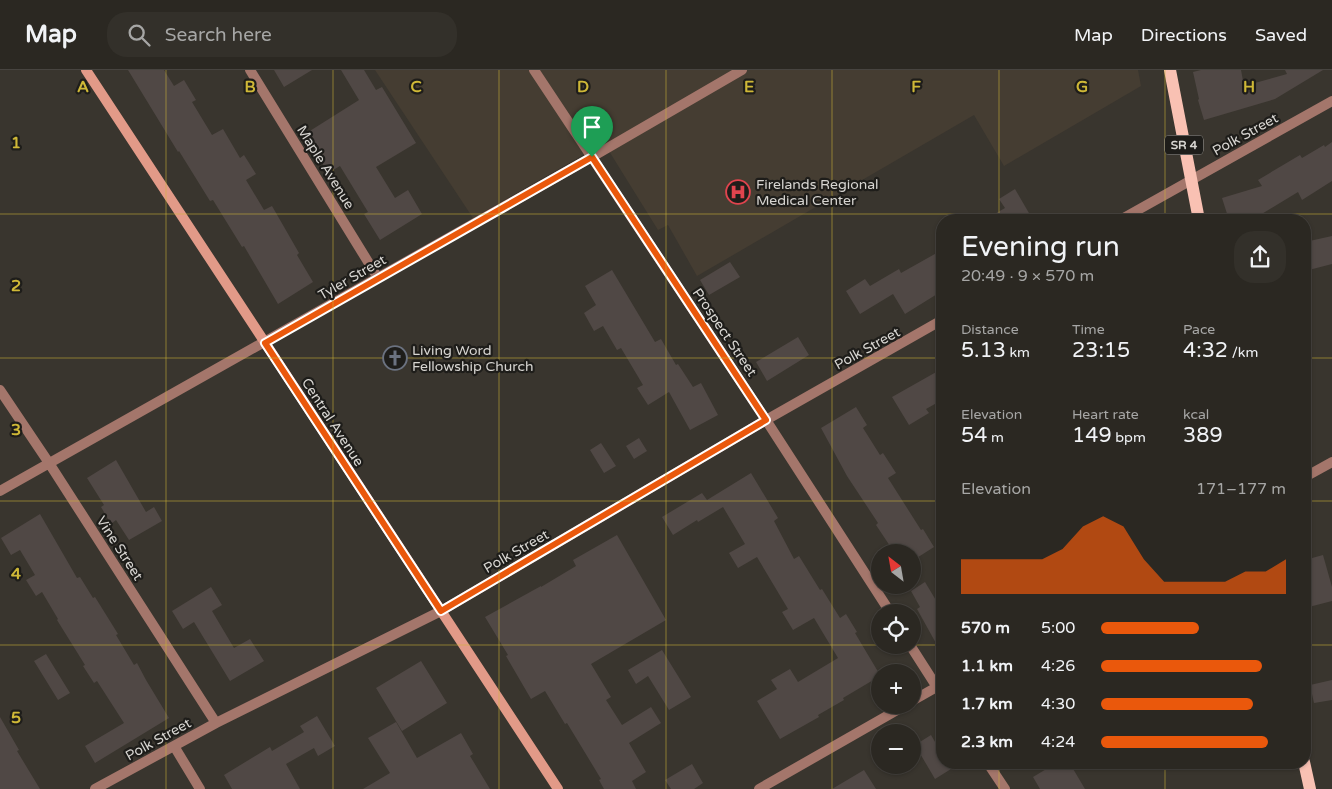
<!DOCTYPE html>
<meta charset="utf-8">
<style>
body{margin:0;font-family:"Varela Round",sans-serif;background:#33302a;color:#f1f3f6;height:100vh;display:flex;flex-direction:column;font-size:19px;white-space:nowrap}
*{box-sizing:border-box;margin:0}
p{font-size:16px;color:#a6a6a5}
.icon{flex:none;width:28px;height:28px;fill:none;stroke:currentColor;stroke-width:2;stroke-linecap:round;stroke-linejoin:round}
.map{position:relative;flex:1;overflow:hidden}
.side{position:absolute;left:936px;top:144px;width:375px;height:555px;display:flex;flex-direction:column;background:#2b2822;border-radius:20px;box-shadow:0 1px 4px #0004,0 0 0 1px #474440}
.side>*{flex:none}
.needle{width:32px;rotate:329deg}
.tools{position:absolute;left:871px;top:474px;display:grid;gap:10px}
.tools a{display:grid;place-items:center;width:50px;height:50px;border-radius:50%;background:#2b2822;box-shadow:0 1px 4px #0004,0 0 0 1px #474440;font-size:25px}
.pin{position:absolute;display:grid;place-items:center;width:42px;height:42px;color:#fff;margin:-51px -21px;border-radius:50% 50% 50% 0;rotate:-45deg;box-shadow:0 0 5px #0007}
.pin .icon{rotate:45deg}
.round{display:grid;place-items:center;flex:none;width:52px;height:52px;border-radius:20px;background:#33302a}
.headline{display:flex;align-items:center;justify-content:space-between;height:85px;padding:0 25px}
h1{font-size:28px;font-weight:600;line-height:38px}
.stats{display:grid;grid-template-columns:repeat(3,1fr);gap:8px;height:85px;padding:5px 25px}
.stats div{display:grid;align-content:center}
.stats b{font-size:21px;font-weight:600}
.stats small{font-size:14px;font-weight:400}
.stats p{font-size:14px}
.chart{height:140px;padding:10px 25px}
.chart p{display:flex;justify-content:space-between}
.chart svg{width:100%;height:90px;margin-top:5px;fill:#ea580c;opacity:.7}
ul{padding:0 25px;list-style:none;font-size:16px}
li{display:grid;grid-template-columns:80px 60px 1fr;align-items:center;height:38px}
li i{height:12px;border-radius:6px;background:#ea580c}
header{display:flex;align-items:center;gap:30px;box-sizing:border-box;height:70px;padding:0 25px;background:#2b2822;border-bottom:1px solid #474440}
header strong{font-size:24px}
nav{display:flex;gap:28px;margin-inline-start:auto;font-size:18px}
.search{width:350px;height:45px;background:#33302a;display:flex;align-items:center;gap:12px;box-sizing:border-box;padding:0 18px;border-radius:20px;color:#a6a6a5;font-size:19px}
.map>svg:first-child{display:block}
.built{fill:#453d32}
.building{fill:#504845}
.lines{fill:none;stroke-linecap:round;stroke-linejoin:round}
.street{stroke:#a4766b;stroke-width:10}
.secondary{stroke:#e29a88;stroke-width:10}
.primary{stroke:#f9c1b3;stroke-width:12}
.route-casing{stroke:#fff;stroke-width:10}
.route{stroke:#ea580c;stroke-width:6}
.grid{fill:none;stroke:#cfb837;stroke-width:1;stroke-opacity:0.55}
.labels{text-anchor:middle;stroke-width:4.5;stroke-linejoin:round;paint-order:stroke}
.shield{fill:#1e1d1a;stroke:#a09e9a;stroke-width:1}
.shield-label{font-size:12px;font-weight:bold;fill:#d7d5d1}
.street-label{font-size:14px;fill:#d7d5d1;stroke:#1e1d1a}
.poi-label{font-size:14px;fill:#d7d5d1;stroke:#1e1d1a;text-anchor:start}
.grid-label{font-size:16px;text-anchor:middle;font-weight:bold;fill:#cfb837;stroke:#1e1d1a;stroke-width:4.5;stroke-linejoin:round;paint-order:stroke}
</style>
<header>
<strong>Map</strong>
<div class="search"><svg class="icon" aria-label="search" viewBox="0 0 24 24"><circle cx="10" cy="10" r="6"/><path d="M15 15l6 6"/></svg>Search here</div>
<nav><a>Map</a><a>Directions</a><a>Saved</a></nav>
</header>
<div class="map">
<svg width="1332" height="719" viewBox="0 0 1332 719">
<rect width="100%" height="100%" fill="#39352e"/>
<path class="built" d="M375,0h763l3,16 -137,80 -30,-51 -277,161 -29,-51 -10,5 -54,-87 -131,75z"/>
<path class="building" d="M128,0h36l10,16 10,-6 12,20 -4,2 20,33 11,-6 17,29 4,-3 12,19 -10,6 18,30 8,-4 27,47 -2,2 16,27 -35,22 -34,-58 -2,1 -29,-47 -3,1 -31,-50 -1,1z
M274,0h38l-28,17z
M341,0h23l12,20 6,-3 34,56 -40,24 19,31 13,-8 14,24 -42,26 -16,-26 4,-2 -28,-46 -12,7 -23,-39 54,-34z
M1201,0h40l3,16 43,-12 -2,-4h38l-48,29 -71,21 -6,-20 1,-1 -6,-27z
M1332,72v39l-30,19 -4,-8 -38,23 1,5h-32l-7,-22 40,-12 -4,-6 42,-25 2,3 22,-13 1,2z
M1015,119l18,31h-49l21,-12 -6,-9z
M1332,166v28l-27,7v-29z
M942,180v41l-37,23 -12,-20 -33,20 -14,-23 19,-12 5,7 29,-17 2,4z
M730,192l10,15 -31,18 -9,-15z
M612,200l43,72 6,-3 15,26 2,-1 15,23 8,-4 17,32 -28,15 -21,-38 -21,13 -11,-17 6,-3 -22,-37 -4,2 -14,-24 -9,5 -10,-18 12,-8 -11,-19z
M798,267l11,18 -42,26 -11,-19z
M938,301l4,7v22l-16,9 3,4 -20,12 -17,-28z
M856,337l11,18 -4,3 17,27 3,-2 13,20 -8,5 33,52 2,-1 11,18 -22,14v-9h-18l-18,-27 2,-2 -31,-47 -26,-48z
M639,368l8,13 -13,8 -8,-13z
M601,373l15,23 -12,7 -14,-23z
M116,390l30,52 8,-5 8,14 -33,19 -13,-20 -5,4 -10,-17 3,-2 -17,-27z
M751,403l27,45 -4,3 20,38 5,-3 21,34 2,-1 18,29 6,-4 11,18 -2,1 25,42v1l-37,22 1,2 -26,15 1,2 -39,22 -23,-38 20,-12 -6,-9 19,-11 8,13 40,-24 -24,-40 -21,12 -11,-18 6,-3 -31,-52 -19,11 -9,-15 16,-9 -22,-37 -25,15 -1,-2 -24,15 -11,-18 40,-24 5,7z
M40,444l37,64 3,-1 13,21 2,-1 23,37 -2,1 18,30 3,-2 9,17 23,38 -74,45 -10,-17 39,-23 -27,-42 -3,2 -11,-17 2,-1 -28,-45 1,-1 -16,-27 -6,4 -10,-16 9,-5 -15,-25 -9,5 -10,-17z
M617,465l49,85 -75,44 20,33 -5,3 16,25 29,-18 10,16 -32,20 17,29 -14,9 4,8h-32l-5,-9 2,-1 -34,-56 -2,1 -20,-33 -14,8 -25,-43 2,-1 -23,-38 56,-31v1l35,-21 -3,-6z
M1323,485l9,32v14l-27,7v-48z
M925,512l12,20 5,-3v55l-25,-45 3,-2 -9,-16z
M211,517l11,18 -10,6 22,37 16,-9 14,22 -34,20 -36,-59 -11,7 -11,-18z
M662,580l29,47 -22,13 -21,-34 -12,8 -8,-14z
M46,584l24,39 -12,7 -24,-39z
M421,591l26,42 -45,28 -26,-43z
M1332,610v20l-18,3 -4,-18z
M317,646l18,30 -17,10 -4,-8 -28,16 14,25h-68l-8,-14 46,-28 2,4 32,-19 -4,-6z
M0,647l19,33 -2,1 23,38h-40z
M396,652l21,36 44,-25 12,21 -3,2 20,33h-127l27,-16 -22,-35z
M931,665l11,19v8h6l3,7 -16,10 -20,-34z
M1058,692h11l16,27h-45l-7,-12z
M692,694l11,19 -9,6h-23l-6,-9z
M864,700l12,19h-44z"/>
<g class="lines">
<path class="street" d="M250,0l128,208
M534,0l232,350 124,192
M1120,150l212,-119
M0,320l49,73 167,260
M1305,407l27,-15
M0,421l592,-334 150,-87
M910,575l32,50
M912,631l30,-17
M174,676l26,43
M987,692l18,27
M95,719l121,-66 225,-112 325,-191 176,-100
M759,719l147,-84"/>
<path class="secondary" d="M86,0l472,719"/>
<path class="primary" d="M1170,0l29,150
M1304,692l6,27"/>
</g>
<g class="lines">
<g class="route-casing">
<path id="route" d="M592,87l174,263 -325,191 -176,-268z"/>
</g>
<use href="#route" class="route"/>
</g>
<path class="grid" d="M166,0v719M333,0v719M499,0v719M666,0v719M832,0v719M999,0v150M1165,0v150M0,144h1332M0,288h942M1305,288h27M0,431h942M1305,431h27M0,575h942M1305,575h27M999,692v27M1165,692v27"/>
<defs>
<g id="hospital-ring" transform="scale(1.25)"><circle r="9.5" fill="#1e1d1a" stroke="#e0444e" stroke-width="1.5"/><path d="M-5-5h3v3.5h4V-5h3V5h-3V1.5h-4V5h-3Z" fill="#e0444e"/></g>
<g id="church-ring" transform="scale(1.25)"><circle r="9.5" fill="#1e1d1a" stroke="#6b7280" stroke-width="1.5"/><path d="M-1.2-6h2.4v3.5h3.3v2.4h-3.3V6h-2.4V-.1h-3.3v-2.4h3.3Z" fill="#6b7280"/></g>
</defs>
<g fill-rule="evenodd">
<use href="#hospital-ring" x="738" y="122"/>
<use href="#church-ring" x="395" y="288"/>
</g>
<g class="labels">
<rect class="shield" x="1165" y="65.5" width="38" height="19" rx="4"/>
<g class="shield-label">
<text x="1184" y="79">SR 4</text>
</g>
<g class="street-label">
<text transform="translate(1245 64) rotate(-29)" y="5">Polk Street</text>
<text transform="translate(326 97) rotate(58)" y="5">Maple Avenue</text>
<text transform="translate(352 207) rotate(-30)" y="5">Tyler Street</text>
<text transform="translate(725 262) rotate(56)" y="5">Prospect Street</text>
<text transform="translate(867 278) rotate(-29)" y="5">Polk Street</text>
<text transform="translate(333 352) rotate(57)" y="5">Central Avenue</text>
<text transform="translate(120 478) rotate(57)" y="5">Vine Street</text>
<text transform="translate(516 481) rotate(-30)" y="5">Polk Street</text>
<text transform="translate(158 669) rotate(-29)" y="5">Polk Street</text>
</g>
<g class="poi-label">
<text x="756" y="119">Firelands Regional<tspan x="756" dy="16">Medical Center</tspan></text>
<text x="412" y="285">Living Word<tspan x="412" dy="16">Fellowship Church</tspan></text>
</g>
</g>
<g class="grid-label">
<text x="83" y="22">A</text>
<text x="250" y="22">B</text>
<text x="416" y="22">C</text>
<text x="583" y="22">D</text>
<text x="749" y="22">E</text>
<text x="916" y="22">F</text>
<text x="1082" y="22">G</text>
<text x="1249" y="22">H</text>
<text x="16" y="78">1</text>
<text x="16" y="221">2</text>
<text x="16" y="365">3</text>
<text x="16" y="509">4</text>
<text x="16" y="653">5</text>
</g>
</svg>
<div class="tools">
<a><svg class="needle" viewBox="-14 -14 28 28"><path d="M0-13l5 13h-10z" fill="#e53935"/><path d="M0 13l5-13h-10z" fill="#a6a6a5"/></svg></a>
<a><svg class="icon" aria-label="locate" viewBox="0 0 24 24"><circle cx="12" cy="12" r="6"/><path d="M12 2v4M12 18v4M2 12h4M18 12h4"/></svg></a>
<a>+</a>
<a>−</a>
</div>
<div class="pin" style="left:592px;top:87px;background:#1e9e55"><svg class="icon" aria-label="arrive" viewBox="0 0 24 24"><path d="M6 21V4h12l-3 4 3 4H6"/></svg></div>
<section class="side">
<div class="headline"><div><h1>Evening run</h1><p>20:49 · 9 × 570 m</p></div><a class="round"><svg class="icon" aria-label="share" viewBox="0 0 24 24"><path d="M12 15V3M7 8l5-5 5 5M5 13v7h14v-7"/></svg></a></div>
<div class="stats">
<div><p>Distance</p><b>5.13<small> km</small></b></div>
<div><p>Time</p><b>23:15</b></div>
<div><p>Pace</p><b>4:32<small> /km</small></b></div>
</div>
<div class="stats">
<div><p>Elevation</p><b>54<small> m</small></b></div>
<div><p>Heart rate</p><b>149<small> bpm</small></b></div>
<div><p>kcal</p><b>389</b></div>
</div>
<div class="chart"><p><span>Elevation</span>171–177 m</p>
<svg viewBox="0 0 160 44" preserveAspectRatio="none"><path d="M0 44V27L10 27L20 27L30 27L40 27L50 22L60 11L70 6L80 11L90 27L100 38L110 38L120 38L130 38L140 33L150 33L160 27V44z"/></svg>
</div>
<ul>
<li><b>570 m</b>5:00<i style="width:53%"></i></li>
<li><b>1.1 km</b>4:26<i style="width:87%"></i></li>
<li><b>1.7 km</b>4:30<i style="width:82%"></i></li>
<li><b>2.3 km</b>4:24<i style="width:90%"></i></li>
</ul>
</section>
</div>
